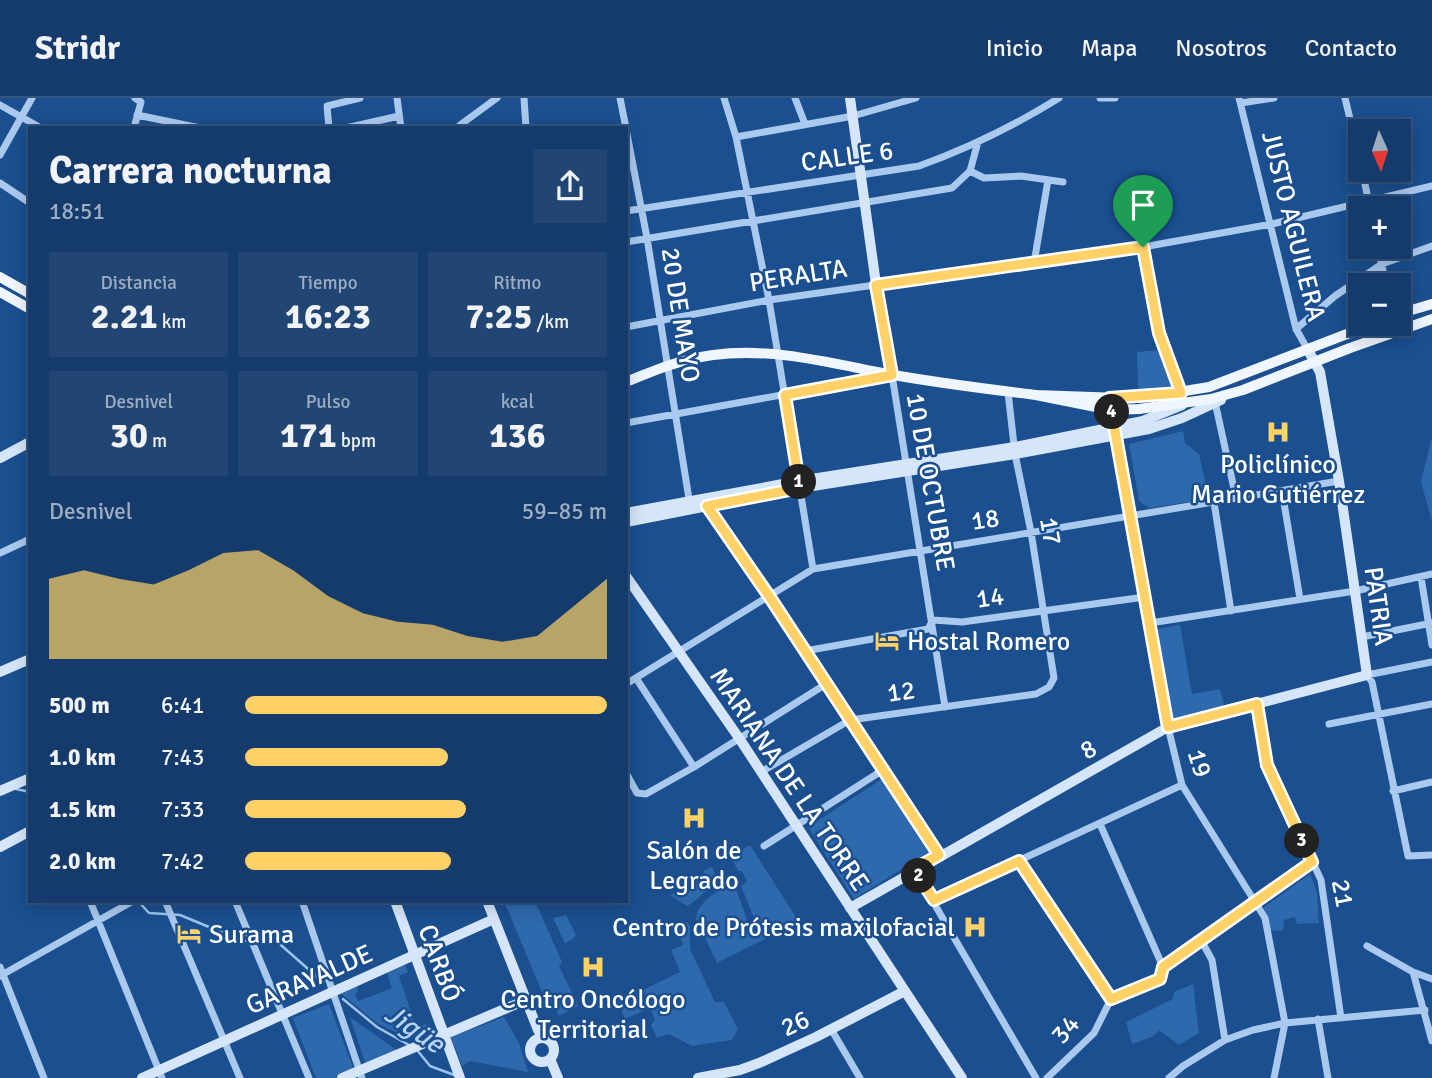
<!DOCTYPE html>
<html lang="es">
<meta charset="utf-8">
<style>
body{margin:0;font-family:Signika,sans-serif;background:#214673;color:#f1f3f6;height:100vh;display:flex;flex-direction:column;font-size:26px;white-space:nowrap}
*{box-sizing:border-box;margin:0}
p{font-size:23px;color:#9dadc1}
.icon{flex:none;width:38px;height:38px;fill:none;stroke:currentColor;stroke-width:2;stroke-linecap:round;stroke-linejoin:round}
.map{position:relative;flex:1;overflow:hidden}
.details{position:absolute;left:28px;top:28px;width:600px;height:777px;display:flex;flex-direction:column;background:#143b6b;border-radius:0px;box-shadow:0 4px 18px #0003,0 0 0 2px #33557e}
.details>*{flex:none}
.needle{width:46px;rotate:177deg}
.controls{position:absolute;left:1348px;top:21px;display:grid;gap:14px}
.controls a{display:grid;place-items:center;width:63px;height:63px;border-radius:0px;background:#143b6b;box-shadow:0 4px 18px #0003,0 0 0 2px #33557e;font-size:35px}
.pin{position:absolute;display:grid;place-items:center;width:60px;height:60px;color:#fff;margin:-72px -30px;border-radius:50% 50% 50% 0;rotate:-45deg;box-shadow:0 0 7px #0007}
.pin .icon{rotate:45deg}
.km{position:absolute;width:35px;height:35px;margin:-18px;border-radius:50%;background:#222;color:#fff;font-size:19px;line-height:35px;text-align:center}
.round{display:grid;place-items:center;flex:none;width:74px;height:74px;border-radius:0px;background:#214673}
.head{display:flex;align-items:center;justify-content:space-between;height:119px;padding:0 21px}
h1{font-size:38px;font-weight:800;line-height:52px}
.metrics{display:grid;grid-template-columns:repeat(3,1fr);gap:10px;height:119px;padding:7px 21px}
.metrics div{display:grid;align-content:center;border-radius:0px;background:#214673;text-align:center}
.metrics b{font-size:35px;font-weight:800}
.metrics small{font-size:19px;font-weight:400}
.metrics p{font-size:19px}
.chart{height:196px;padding:14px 21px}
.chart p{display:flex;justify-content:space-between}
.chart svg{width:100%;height:126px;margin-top:7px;fill:#ffd166;opacity:.7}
ul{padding:0 21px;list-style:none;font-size:23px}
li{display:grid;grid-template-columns:112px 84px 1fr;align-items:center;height:52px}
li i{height:18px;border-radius:9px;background:#ffd166}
header{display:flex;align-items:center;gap:42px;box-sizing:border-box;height:98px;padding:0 35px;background:#143b6b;border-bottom:2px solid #33557e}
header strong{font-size:33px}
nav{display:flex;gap:38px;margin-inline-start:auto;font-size:24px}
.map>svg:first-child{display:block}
.green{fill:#2e69ad}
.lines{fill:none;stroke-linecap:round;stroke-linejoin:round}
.stream{stroke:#9cc4f0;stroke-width:2.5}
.street{stroke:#a9c9ee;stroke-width:7}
.secondary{stroke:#d6e6fa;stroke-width:10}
.primary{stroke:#f0f6ff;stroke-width:10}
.route-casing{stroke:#fff;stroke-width:14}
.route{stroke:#ffd166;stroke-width:9}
.labels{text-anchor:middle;stroke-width:5;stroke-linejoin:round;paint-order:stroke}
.street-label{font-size:26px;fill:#fff;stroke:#1b4f8f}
.poi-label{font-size:26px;fill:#fff;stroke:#1b4f8f}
.water-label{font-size:28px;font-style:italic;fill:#b5d3f5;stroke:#1b4f8f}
</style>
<header>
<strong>Stridr</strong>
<nav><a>Inicio</a><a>Mapa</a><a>Nosotros</a><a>Contacto</a></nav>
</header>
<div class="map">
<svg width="1432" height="980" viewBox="0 0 1432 980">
<rect width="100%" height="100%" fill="#1b4f8f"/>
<path class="green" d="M1160,252l14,37 -36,4 -1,-39z
M1183,333l2,12 14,11 9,40 -5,6 -54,8 -10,-7 -10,-57z
M1432,339v84l-11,-39z
M1180,527l12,69 28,-5 5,20 -53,12 -16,-92z
M882,681l47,73 -75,47 -46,-72z
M750,747l49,77 -82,41 -21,-44c0,-17 22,-27 34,-36l4,1 18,49 7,-3 -18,-44 6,-4 -5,-11h-4l-7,-15z
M712,769l6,14 -27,23 -4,2 -17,-11 36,-16 -3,-8z
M1310,776l7,18 2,31 -22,1 -2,-7 -11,3 -1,10 -13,1 -6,-24z
M504,803h31l27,61 -3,4 19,40 -19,10 -9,-18 -6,-1z
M566,817l10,20 -3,4 -8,4 -12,-25z
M681,823l6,1 3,4v23l25,53h9l14,27 -6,11 -40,6 -23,-12 -12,4 -6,-13 4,-5 -5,-12 -25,11 -7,-17 62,-30 -9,-22 12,-5 -7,-17z
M405,867l3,7 -9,4 17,51 10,-3 2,3 -25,9 -26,-13 -39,-32 19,-9 1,10 -3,2 3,7 34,-13 -5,-15z
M1193,886l6,49 -20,12 -20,-15 -7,7 -20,7 -6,-22 47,-23 1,-7z
M329,906l25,66 -19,8h-19l-23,-60z
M350,919l48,34 -32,14z
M504,919l15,26 9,29 -58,-11 -8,5 -11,-29z"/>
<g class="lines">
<path class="stream" d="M16,691l14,3
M138,803l11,12 31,2 63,26 31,-2 49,43
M343,901l34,28 32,18
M417,952l13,16 27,10"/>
<path class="street" d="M397,0l4,30
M524,0l2,30
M620,0l6,30
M724,0l12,39 33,163 44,269
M795,0l10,26
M1100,0h15
M1239,0l57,231 12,21
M1345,0l15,63
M1241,5l33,-5
M0,7l41,23
M137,17l63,13
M460,27l37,-27
M134,30l7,-26 -6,-4
M329,30l-2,-22 33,-8
M346,30l53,-12
M626,31l21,109 43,267
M736,39l117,-21 63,-18
M0,57l32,-57
M1362,72l8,38
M970,73l14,7 37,-2 42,6
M0,85l30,20
M626,113l293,-45c50,-18 95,-40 140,-68
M626,144l326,-54 18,-17 8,-29
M1143,149l16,86 22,60
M1378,149l8,38
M1034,165l14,-83
M626,229l143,-27 374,-53 129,-23 160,-38
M1296,231l39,-33 47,-32 50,-18
M1215,304l21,96
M626,325l266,-48 53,332
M1282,393l18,108
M706,404l233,353
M1214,404l17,109
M0,455l30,-14
M1421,479l11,68
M1150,525l205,-32 77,-17
M1362,539l70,-14
M805,553l123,-22 5,-9 29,2 183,-25
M1432,564l-65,13 5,7 36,174 24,-1
M636,580l58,89
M626,586l187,-115 526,-88
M1257,606l10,60 54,116 20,138
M1329,626l103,-20
M1168,629l14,58 83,133 20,105 -11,55
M761,674l89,-52 186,-26 13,-7 5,-9 -23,-146 -16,-78 -7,-62
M626,675l11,20 9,1 48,-27 132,-83
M1393,693l39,-9
M1100,726l63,143
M764,748l119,-76
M1019,763l92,138
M914,771l122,209
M934,802l248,-115
M90,803l72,177
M165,803l75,177
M235,803l74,177
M302,803l60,177
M1201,842l11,20 13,80
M1367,848l46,26 19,69
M0,869l44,111
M1413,874l19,7
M0,878l133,-75
M1318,921l10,59
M831,931l29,49
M1047,980l47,-45 17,-34 48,-20 4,-12 149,-105
M1169,980l14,-12 42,-26 28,-10 32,-7 140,-13"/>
<path class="secondary" d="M850,0l26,186 16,91
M1109,301l59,328
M0,360l30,-16
M626,415l173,-32 216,-34 128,-26 39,-16
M626,424l174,-34 215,-34 134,-25 33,-11 39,-18
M626,478l113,162 223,340
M0,574l30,-13
M0,693l30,-13
M0,749l30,-16
M395,803l65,177
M487,803l51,129 6,8
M850,810l318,-181 199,-52 -28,-194 -19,-109 -12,-22
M530 952a12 12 0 1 1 24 0a12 12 0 1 1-24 0Z
M550,961l8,19
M142,980l352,-159
M342,980l184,-78
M698,980l42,-8 19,-7 57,-26 89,-46"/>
<path class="primary" d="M0,179l30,17
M0,194l30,17
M1398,216l34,-10
M1373,226l-164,63 -61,10 -28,1 -84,-3 75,15 28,-1 72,-10 32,-9 107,-42 82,-29
M626,284c29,-12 56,-23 87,-27 59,-8 117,8 175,19 49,9 99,15 148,21"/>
</g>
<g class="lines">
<g class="route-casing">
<path id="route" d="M1143,149l16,86 22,60 -72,5 59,329 89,-23 10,61 45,97 -149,105 -3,12 -49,20 -92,-138 -85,39 -20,-31 25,-14 -170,-259 -62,-90 93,-18 -15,-93 107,-20 -16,-90z"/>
</g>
<use href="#route" class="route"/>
</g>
<defs>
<g id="hospital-bare" transform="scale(1.89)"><path d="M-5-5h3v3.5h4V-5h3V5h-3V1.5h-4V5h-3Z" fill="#ffd166" stroke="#1b4f8f" stroke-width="2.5" paint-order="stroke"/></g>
<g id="hotel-bare" transform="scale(1.89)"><path d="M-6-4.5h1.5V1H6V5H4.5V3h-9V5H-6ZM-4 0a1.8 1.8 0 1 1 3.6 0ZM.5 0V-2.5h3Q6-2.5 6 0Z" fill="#ffd166" stroke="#1b4f8f" stroke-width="2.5" paint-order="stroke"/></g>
</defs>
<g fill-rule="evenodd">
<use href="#hospital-bare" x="1278" y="334"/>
<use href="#hotel-bare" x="887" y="543"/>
<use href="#hospital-bare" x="694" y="720"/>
<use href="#hospital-bare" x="975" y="829"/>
<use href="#hotel-bare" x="189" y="836"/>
<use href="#hospital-bare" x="593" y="869"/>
</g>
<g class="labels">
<g class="street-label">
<text transform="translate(847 58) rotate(-8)" y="9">CALLE 6</text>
<text transform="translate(1294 128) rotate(76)" y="9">JUSTO AGUILERA</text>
<text transform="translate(798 177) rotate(-9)" y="9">PERALTA</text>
<text transform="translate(681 217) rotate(81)" y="9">20 DE MAYO</text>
<text transform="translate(931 384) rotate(80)" y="9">10 DE OCTUBRE</text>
<text transform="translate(985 421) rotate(-9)" y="9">18</text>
<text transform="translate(1051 433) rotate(80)" y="9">17</text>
<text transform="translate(990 499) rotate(-8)" y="9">14</text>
<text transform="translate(1379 508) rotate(82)" y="9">PATRIA</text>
<text transform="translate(901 593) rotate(-8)" y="9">12</text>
<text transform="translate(1088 651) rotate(-30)" y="9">8</text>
<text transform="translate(1200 665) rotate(73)" y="9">19</text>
<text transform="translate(790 681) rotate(56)" y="9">MARIANA DE LA TORRE</text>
<text transform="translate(1343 795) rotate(79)" y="9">21</text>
<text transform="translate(440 865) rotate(70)" y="9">CARBÓ</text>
<text transform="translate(309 881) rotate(-24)" y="9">GARAYALDE</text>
<text transform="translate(795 925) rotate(-25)" y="9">26</text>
<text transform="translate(1065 931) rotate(-49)" y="9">34</text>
</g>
<g class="poi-label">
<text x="1278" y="375">Policlínico<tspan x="1278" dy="30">Mario Gutiérrez</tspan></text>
<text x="907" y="552" text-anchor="start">Hostal Romero</text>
<text x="694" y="761">Salón de<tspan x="694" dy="30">Legrado</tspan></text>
<text x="955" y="838" text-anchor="end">Centro de Prótesis maxilofacial</text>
<text x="209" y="845" text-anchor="start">Surama</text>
<text x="593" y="910">Centro Oncólogo<tspan x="593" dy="30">Territorial</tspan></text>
</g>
<g class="water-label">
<text transform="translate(415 930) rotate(34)" y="10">Jigüe</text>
</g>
</g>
</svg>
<div class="controls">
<a><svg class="needle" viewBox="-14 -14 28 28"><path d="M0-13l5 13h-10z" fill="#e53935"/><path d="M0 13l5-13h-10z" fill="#9dadc1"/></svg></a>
<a>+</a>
<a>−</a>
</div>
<div class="pin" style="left:1143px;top:149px;background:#1e9e55"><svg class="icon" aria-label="arrive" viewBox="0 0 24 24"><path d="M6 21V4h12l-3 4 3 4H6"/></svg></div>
<b class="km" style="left:799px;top:384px">1</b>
<b class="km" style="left:919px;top:778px">2</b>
<b class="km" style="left:1302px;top:743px">3</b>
<b class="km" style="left:1112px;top:314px">4</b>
<section class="details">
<div class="head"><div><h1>Carrera nocturna</h1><p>18:51</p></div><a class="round"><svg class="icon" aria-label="share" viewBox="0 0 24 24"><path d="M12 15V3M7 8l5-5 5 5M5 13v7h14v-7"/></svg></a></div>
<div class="metrics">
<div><p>Distancia</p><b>2.21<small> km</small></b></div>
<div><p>Tiempo</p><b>16:23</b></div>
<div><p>Ritmo</p><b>7:25<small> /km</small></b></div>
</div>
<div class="metrics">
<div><p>Desnivel</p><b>30<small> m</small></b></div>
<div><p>Pulso</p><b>171<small> bpm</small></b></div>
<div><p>kcal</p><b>136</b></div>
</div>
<div class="chart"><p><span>Desnivel</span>59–85 m</p>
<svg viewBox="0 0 160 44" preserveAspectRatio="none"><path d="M0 44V16L10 13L20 16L30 18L40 13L50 7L60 6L70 13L80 22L90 28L100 31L110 32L120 36L130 38L140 36L150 26L160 16V44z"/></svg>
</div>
<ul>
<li><b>500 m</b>6:41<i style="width:100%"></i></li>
<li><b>1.0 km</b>7:43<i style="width:56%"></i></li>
<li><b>1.5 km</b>7:33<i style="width:61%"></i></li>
<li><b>2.0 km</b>7:42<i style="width:57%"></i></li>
</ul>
</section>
</div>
